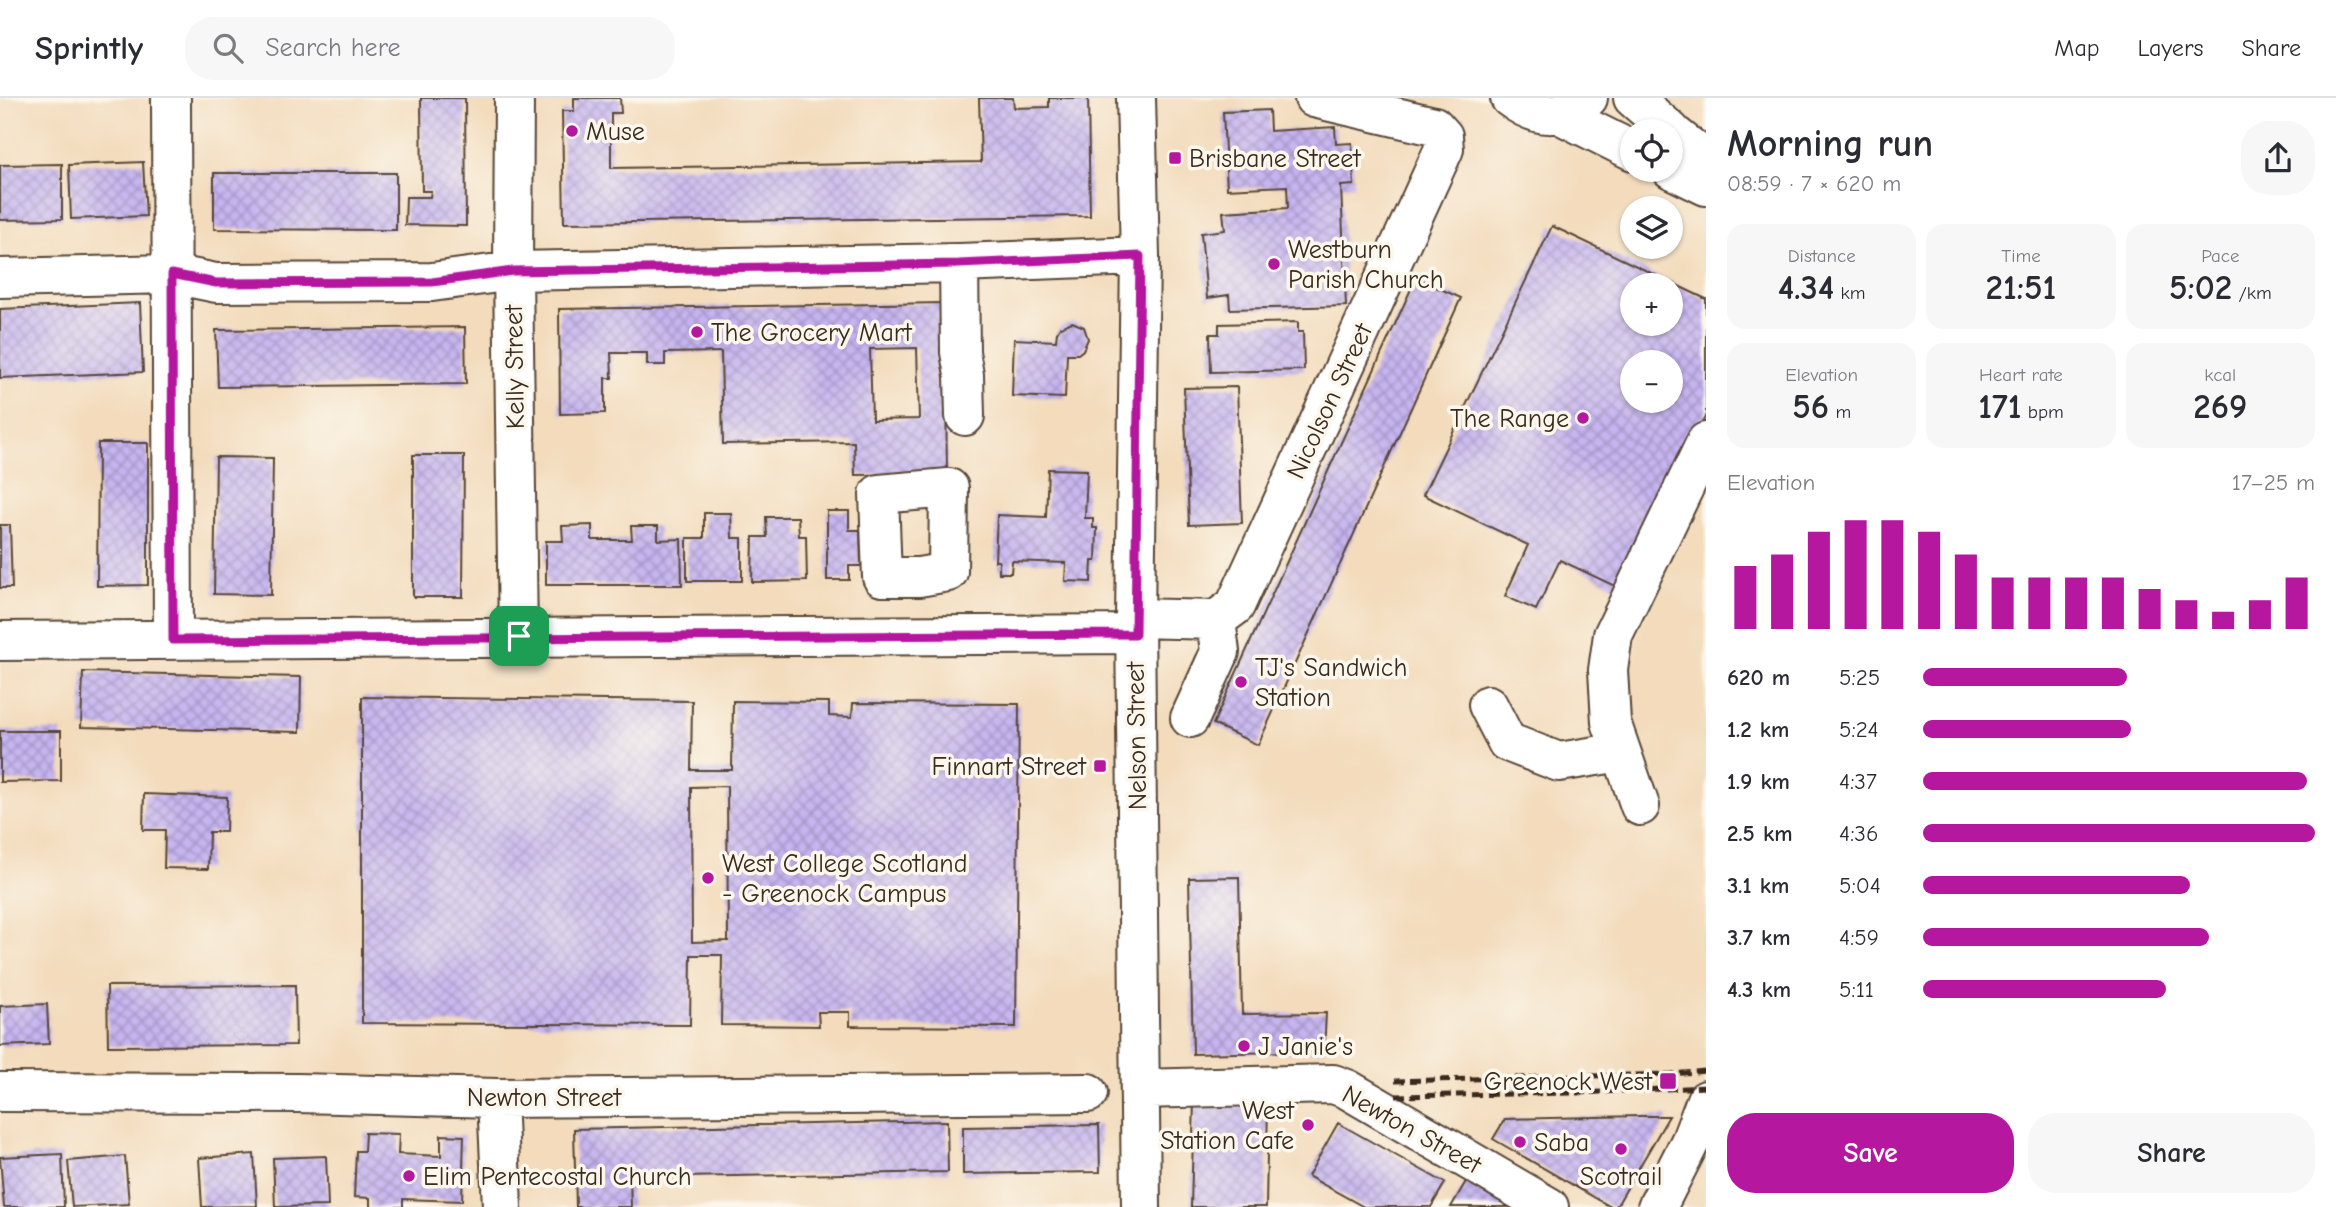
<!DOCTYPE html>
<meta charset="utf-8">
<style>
body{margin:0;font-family:"Comic Neue",sans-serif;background:#f7f7f7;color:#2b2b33;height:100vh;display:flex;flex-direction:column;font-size:26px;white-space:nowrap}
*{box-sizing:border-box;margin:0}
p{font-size:23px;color:#7c7c81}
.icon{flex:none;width:38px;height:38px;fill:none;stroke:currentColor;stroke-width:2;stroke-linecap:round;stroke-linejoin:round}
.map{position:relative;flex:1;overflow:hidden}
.side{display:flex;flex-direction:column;background:#fff;width:630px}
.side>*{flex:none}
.controls{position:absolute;left:1620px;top:21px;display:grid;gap:14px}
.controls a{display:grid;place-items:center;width:63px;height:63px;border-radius:50%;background:#fff;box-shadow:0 2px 5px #0004;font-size:35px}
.pin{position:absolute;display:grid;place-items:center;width:60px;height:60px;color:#fff;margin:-30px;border-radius:14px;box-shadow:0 4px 10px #0006}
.round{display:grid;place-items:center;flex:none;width:74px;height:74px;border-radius:28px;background:#f7f7f7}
.head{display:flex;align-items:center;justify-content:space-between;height:119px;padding:0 21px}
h1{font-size:38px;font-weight:700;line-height:52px}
.metrics{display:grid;grid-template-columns:repeat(3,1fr);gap:10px;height:119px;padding:7px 21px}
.metrics div{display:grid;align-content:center;border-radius:18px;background:#f7f7f7;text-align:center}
.metrics b{font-size:35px;font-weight:700}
.metrics small{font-size:19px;font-weight:400}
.metrics p{font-size:19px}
.chart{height:196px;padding:14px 21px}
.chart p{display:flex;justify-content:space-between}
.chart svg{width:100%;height:126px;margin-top:7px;stroke:#b5179e;stroke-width:6}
.button{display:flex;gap:14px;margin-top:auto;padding:14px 21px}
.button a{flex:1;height:80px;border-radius:28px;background:#b5179e;color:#fff;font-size:28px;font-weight:700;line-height:80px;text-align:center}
.button a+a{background:#f7f7f7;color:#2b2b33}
ul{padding:0 21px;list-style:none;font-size:23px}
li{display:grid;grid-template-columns:112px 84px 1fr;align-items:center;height:52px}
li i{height:18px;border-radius:9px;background:#b5179e}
header{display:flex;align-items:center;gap:42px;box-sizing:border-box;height:98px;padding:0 35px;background:#fff;border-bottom:2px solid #e1e1e2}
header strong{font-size:33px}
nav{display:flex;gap:38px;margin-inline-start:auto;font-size:24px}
.search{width:490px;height:63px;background:#f7f7f7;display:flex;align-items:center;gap:18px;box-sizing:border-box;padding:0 24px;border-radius:28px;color:#7c7c81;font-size:26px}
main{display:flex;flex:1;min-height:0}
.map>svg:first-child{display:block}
.building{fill:url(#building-cross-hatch);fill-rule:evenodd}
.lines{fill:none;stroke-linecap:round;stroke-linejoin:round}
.minor-casing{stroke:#574536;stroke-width:42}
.highway-casing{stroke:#574536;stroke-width:42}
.minor{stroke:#fff;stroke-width:38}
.highway{stroke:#fff;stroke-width:38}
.rail{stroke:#3b2a1e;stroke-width:5;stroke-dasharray:10 5;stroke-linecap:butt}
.route-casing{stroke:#fff;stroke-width:14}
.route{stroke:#b5179e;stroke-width:9}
.poi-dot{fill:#b5179e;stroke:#fbf7ec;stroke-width:2.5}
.labels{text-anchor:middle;stroke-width:7;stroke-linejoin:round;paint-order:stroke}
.poi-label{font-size:26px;fill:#3b2a1e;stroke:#fbf7ec;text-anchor:start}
.street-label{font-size:26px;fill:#3b2a1e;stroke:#fbf7ec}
</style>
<header>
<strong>Sprintly</strong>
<div class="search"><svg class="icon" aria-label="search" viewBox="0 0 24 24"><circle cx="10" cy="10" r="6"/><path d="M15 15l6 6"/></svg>Search here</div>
<nav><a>Map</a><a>Layers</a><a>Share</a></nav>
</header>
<main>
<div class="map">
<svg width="1706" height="1109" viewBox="0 0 1706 1109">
<defs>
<pattern id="building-cross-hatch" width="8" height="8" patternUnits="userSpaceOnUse" patternTransform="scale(1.75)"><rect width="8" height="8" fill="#c6b5f0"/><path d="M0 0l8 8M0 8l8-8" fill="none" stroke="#a293c2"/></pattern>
</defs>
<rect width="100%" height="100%" fill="#fbf7ec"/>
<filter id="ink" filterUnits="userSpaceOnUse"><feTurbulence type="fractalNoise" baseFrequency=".0143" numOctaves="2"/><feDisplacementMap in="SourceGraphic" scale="14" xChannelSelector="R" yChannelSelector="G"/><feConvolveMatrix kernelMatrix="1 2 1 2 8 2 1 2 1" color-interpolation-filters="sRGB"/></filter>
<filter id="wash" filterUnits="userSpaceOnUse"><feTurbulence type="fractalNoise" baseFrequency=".00686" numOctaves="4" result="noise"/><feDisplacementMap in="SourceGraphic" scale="28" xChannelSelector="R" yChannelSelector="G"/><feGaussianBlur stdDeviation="1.57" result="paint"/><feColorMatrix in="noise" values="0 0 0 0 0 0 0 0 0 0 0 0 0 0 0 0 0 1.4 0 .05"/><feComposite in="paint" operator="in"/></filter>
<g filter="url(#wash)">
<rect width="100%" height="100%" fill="#f3dbbc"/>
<g id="blocks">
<path class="building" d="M421,0h44l1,128 -61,-1 1,-28h24l1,-6h-9z
M574,0h46l1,15h-10v55l370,-6 -2,-64h34l1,10 35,-1v-9h39l2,118 -526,7 -2,-112h12z
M1269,12l1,21 65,-4 1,17 16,-1 2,42 -13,1 5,120 -116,3 -1,-14 -22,3 -6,-65 24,-3 -2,-18 65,-4 -1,-22 -60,3 -4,-77z
M143,64l3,54 -75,3 -2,-54z
M62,66v55l-62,1v-55z
M214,75h182v57l-182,-1z
M1552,128l154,73v116l-83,175 -63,-30 -24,50 -31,-14 23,-51 -105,-50zM1633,187h38v39h-38zM1633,264h38v39h-38z
M1416,180l45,20 -203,447 -45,-21z
M140,205l3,69 -143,6v-69z
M945,205l2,171 -92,1 -1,-33 -131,2 -2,-92 -56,1v12h-18v-12h-36l1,25h-7v35l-45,1 -1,-105zM917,250l2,71 -47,1 -2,-71z
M1072,224l12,5 4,12 -5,11 -5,4h-11l-2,44 -53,-2 2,-57 42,2 1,-9 3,-5z
M1298,224v10h5l1,38 -93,2 -1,-38h9v-10z
M465,229l1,57 -248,3 -2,-57z
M1237,289l5,136 -53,2 -5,-137z
M98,345h50v142l-51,1z
M413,357h51l-1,142h-50z
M216,359l57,1 -2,137 -57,-1z
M1048,371l39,1 -2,48h8v10h4l-1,33h-4l-1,21 -26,-1 1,-18 -54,-2 -1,12h-12v-12h-4l2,-46 49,2z
M827,413h22v19h11l1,36h-12v14h-22z
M704,415h27l1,25h10v43h-55v-43h17z
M766,419h32l1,19h7l1,45 -55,1 1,-45h14z
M0,427h10l2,63h-12z
M592,427v15h40l-1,-14h27v14l23,-1 1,46h-136v-44h17l-1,-15z
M83,574l218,5 -1,55 -219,-5z
M362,599l330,4 -1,69h41l1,-69 96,1v14l23,1 1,-14 166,1 -3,323 -166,-1v-14h-32l1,14 -98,-1 1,-70h-31l-1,70 -328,-2zM727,688l1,155 -36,1 -1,-155z
M0,633h61v50l-61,1z
M144,696l83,3 -1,35h-17l-1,37 -44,-1 1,-38h-22z
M1239,779l3,137 84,-1 -2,38 -131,3 -4,-176z
M295,887l1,60 -188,1 -1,-60z
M47,906l2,40 -49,2v-40z
M1194,1003l74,1 -2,105h-75z
M1641,1018h28l-53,91h-5l-118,-68 12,-20z
M947,1023l1,51 -318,6 1,29h-55l-2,-78z
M1338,1025l107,60 -14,24h-67l-56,-31z
M1099,1027l1,47 -137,2v-47z
M365,1035l34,1 -1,20 43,2v-21l23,1 -2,65 -59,-2v8h-33v-9l-16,-1 2,-46h8z
M62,1056l2,53h-60l-4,-50z
M254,1056l3,52 -55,1 -3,-49z
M125,1058l4,48 -57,3 -4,-46z
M326,1058l2,50 -53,1 -2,-49z
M1475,1068l71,41h-95z"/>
</g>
</g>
<g filter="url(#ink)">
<use href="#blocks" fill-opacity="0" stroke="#574536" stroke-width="2"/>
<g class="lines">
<g class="minor-casing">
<path id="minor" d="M171,0l2,542
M514,0l-1,173 5,365
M1136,0l4,158 -5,362 6,589
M1510,0c28,21 50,22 78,0
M1633,0l38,33
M1559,16l74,37
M1671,34l35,28
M1671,71l35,17
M959,165l1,89 4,23 1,41
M0,180l172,-4 44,9 216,-1 81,-11 446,-8 181,-7
M949,390l-1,84 -29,5h-37l-3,-83z
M1135,520l81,2 19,-14 209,-457 -1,-13 -9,-10 -120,-28
M0,543l1135,-7
M1488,607l19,37 52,20 62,-10
M1190,620l30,-66 -4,-32
M1640,708l-29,-84 -3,-52 5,-35 93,-193
M1140,991l193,-5 14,5 202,118
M0,994l298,1 199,5 591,-5
M497,1000l5,109"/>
</g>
<g class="highway-casing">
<path id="highway" d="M1657,1109l34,-67 15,-40"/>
</g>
<use href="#minor" class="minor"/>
<use href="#highway" class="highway"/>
<path class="rail" d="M1395,983l276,-7 35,-3
M1396,998l182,-3 128,-6"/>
</g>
</g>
<g class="lines" filter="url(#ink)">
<g class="route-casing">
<path id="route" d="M1140,158l-5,378 -962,6 -1,-366 44,9 216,-1 81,-11 446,-7z"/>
</g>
<use href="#route" class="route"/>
</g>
<g class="poi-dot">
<circle cx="572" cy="33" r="7"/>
<rect x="1168" y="53" width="14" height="14" rx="3.5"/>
<circle cx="1274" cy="166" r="7"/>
<circle cx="697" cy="234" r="7"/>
<circle cx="1583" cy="320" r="7"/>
<circle cx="1241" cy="584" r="7"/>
<rect x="1093" y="661" width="14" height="14" rx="3.5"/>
<circle cx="708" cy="780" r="7"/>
<circle cx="1244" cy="948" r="7"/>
<rect x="1659" y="974" width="18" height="18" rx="3.5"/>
<circle cx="1308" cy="1027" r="7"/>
<circle cx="1520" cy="1044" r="7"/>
<circle cx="1621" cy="1051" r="7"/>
<circle cx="409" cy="1078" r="7"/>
</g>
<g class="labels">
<g class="poi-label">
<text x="586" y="42">Muse</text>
<text x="1189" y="69">Brisbane Street</text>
<text x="1288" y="160">Westburn<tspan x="1288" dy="30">Parish Church</tspan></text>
<text x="711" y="243">The Grocery Mart</text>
<text x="1569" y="329" text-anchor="end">The Range</text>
<text x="1255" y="578">TJ's Sandwich<tspan x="1255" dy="30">Station</tspan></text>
<text x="1086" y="677" text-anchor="end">Finnart Street</text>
<text x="722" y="774">West College Scotland<tspan x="722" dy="30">- Greenock Campus</tspan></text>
<text x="1258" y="957">J Janie's</text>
<text x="1652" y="992" text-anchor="end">Greenock West</text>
<text x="1294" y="1021" text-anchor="end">West<tspan x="1294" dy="30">Station Cafe</tspan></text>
<text x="1534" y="1053">Saba</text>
<text x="423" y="1087">Elim Pentecostal Church</text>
<text x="1621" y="1087" text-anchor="middle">Scotrail</text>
</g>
<g class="street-label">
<text transform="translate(514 269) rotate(-91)" y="9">Kelly Street</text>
<text transform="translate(1329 303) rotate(-65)" y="9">Nicolson Street</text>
<text transform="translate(1136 638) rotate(-91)" y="9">Nelson Street</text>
<text x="544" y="1008">Newton Street</text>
<text transform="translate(1412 1031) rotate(29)" y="9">Newton Street</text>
</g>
</g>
</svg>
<div class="controls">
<a><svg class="icon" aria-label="locate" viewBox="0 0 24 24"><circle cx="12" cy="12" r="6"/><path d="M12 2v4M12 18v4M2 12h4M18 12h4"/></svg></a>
<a><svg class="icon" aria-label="layers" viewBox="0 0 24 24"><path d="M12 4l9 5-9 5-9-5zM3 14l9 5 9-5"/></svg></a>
<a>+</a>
<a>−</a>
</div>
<div class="pin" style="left:519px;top:538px;background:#1e9e55"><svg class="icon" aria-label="arrive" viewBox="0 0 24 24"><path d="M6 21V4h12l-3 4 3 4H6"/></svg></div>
</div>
<section class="side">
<div class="head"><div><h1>Morning run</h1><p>08:59 · 7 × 620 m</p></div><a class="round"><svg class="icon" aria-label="share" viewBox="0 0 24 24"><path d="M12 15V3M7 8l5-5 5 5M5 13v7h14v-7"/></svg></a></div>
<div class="metrics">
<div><p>Distance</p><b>4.34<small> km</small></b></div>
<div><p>Time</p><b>21:51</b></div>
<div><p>Pace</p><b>5:02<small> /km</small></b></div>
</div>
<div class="metrics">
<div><p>Elevation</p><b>56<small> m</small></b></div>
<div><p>Heart rate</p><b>171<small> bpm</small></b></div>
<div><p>kcal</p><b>269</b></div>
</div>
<div class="chart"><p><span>Elevation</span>17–25 m</p>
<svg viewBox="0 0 160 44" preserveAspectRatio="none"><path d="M5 44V22M15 44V18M25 44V10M35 44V6M45 44V6M55 44V10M65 44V18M75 44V26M85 44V26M95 44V26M105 44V26M115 44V30M125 44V34M135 44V38M145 44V34M155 44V26"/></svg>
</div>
<ul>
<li><b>620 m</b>5:25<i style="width:52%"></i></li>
<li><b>1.2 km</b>5:24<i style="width:53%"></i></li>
<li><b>1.9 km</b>4:37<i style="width:98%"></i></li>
<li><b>2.5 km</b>4:36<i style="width:100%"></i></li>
<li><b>3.1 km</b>5:04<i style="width:68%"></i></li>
<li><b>3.7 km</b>4:59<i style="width:73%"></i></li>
<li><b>4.3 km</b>5:11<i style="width:62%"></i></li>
</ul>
<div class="button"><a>Save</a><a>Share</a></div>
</section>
</main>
